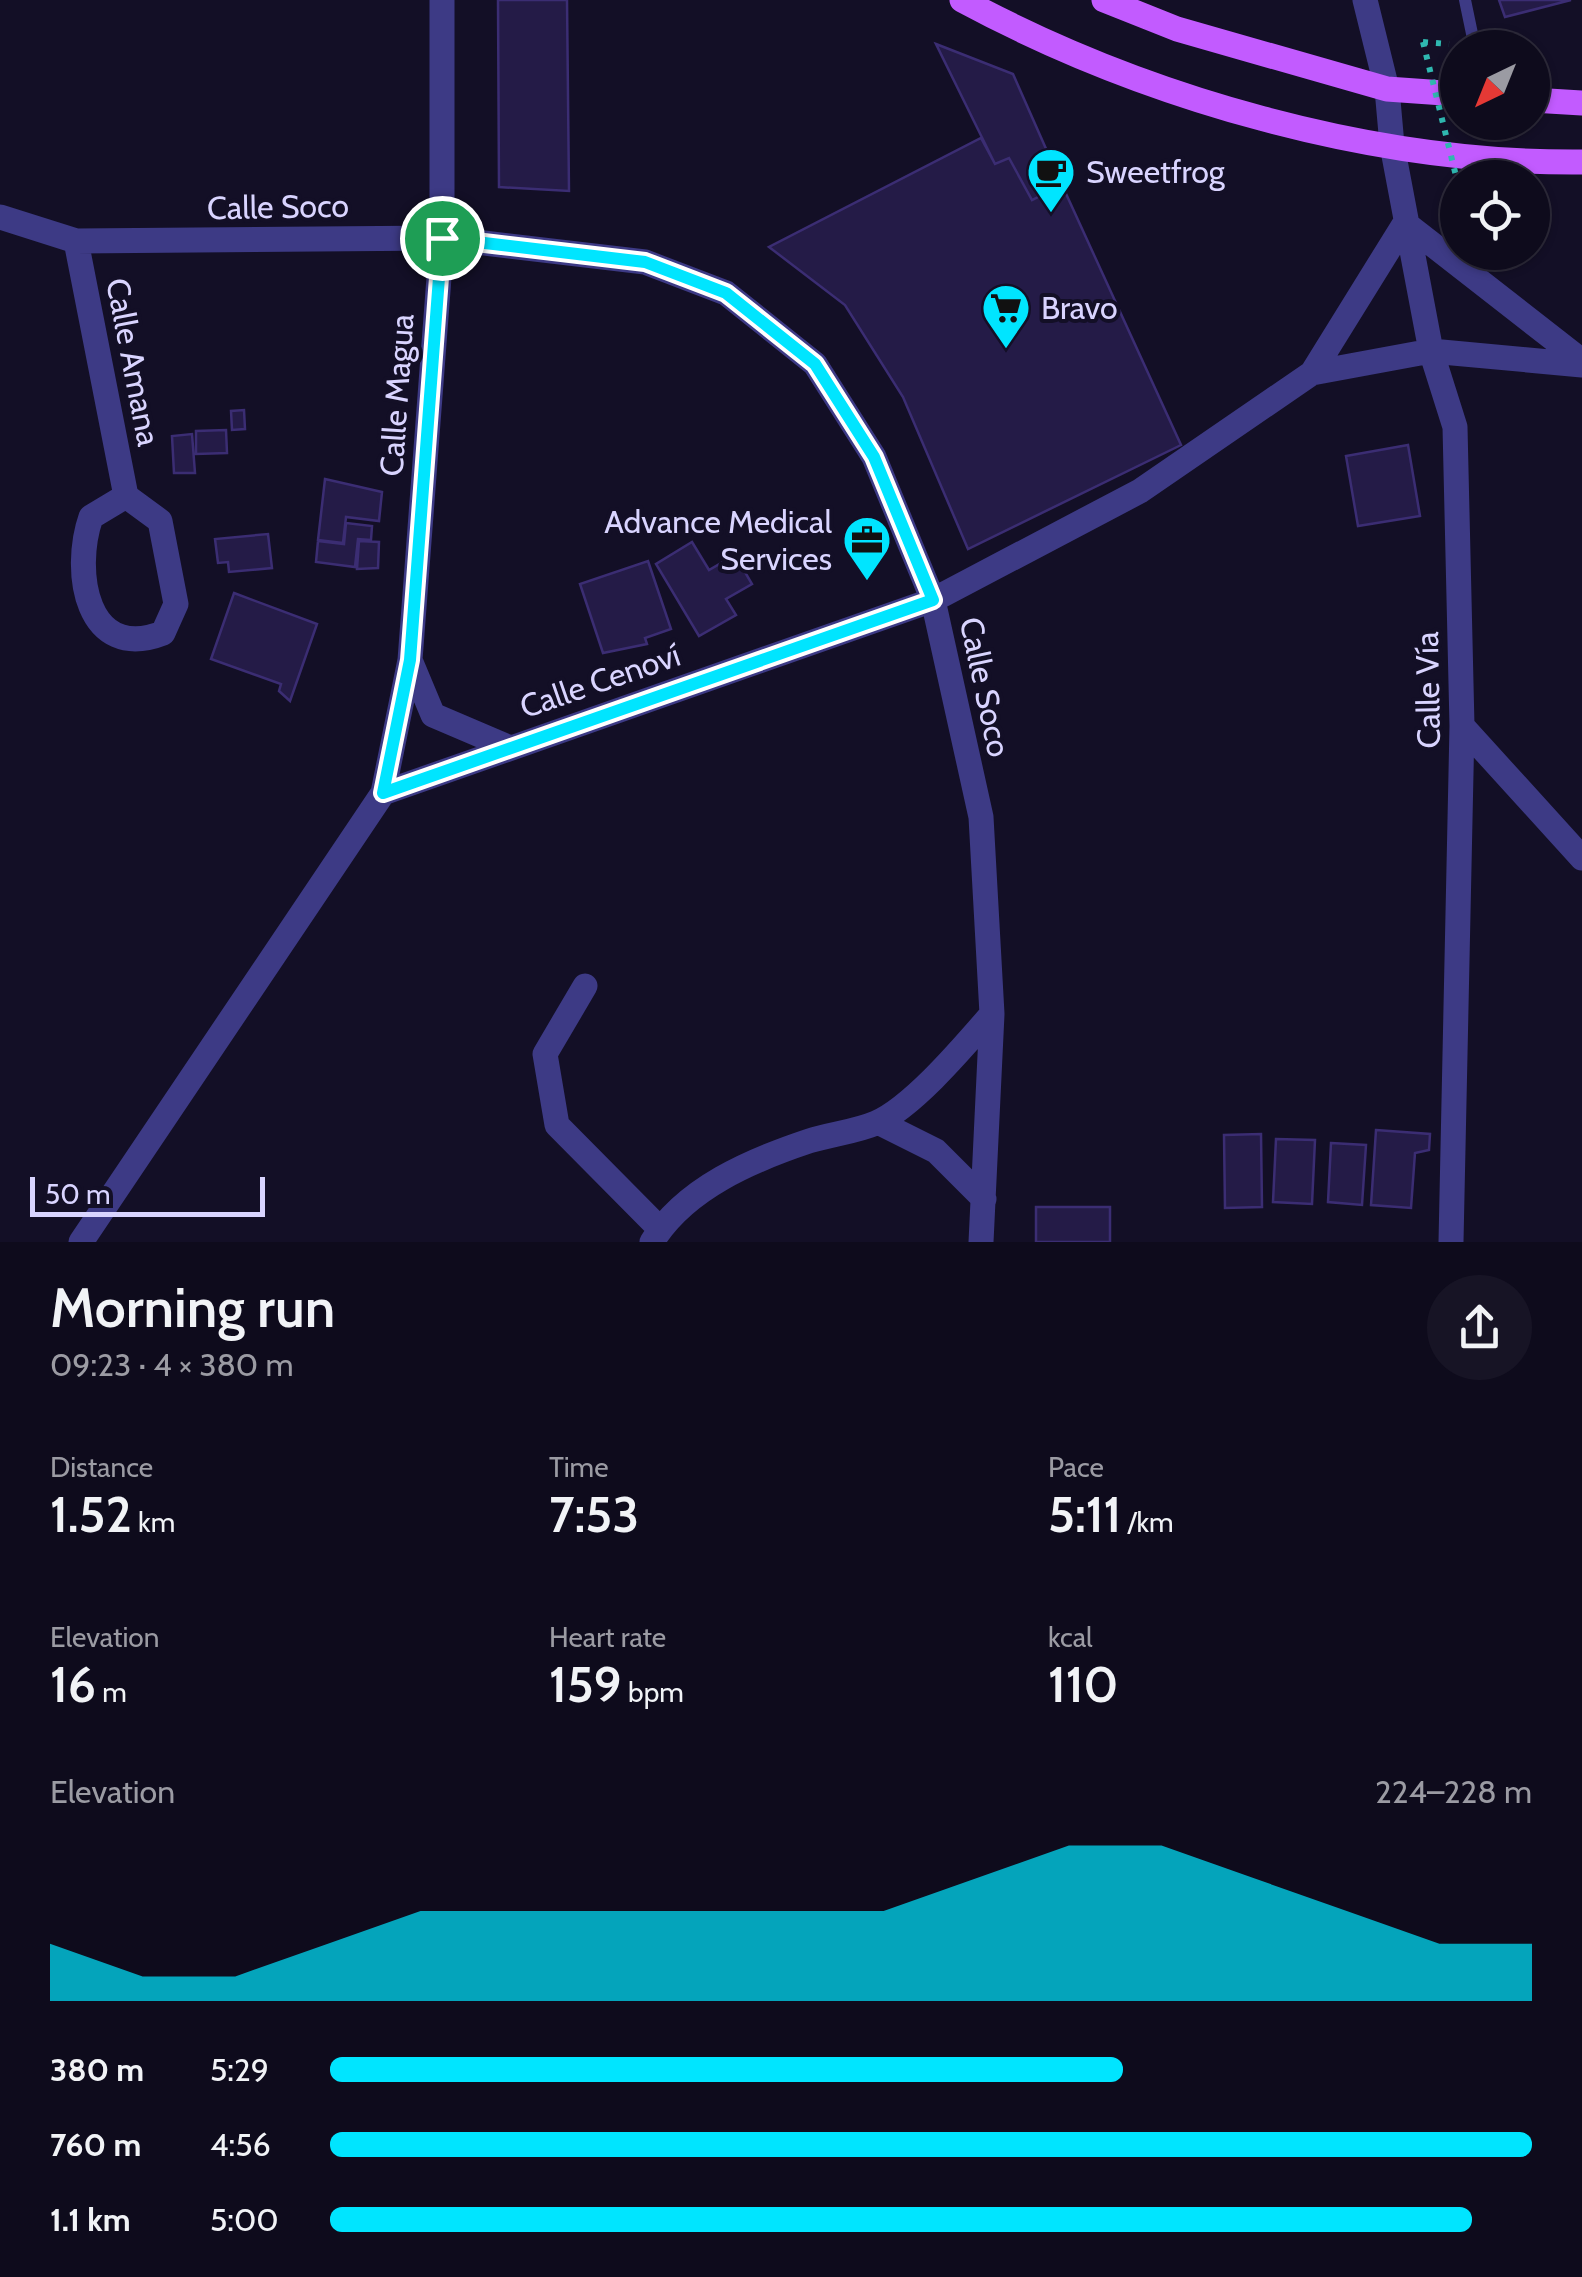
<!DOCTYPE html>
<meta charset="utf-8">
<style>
body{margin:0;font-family:Cabin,sans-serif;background:#171425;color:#f1f3f6;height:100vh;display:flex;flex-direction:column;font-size:38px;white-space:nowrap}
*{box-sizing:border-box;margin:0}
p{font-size:32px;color:#9b9ba3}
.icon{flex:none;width:55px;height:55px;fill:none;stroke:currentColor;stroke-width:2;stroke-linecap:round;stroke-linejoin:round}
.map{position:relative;height:1242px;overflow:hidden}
.sheet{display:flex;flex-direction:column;background:#0e0b1c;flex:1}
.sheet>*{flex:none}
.needle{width:65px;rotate:223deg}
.tools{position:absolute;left:1440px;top:30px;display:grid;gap:20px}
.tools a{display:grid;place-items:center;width:110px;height:110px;border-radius:50%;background:#0e0b1c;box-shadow:0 2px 8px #0004,0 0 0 2px #2e2b3b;font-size:50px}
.scale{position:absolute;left:30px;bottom:25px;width:235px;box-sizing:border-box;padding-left:10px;border:5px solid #d9d4ff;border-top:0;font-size:28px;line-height:35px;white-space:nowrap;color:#d9d4ff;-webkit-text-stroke:8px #130f26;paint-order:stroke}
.pin{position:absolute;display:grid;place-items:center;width:85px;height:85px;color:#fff;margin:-42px;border:5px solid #fff;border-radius:50%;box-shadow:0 2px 10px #0007}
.round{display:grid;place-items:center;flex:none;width:105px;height:105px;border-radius:52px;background:#171425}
.head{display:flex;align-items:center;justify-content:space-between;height:170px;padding:0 50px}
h1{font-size:55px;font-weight:600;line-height:75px}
.stats{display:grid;grid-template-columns:repeat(3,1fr);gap:15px;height:170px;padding:10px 50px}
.stats div{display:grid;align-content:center}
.stats b{font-size:50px;font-weight:600}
.stats small{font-size:28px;font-weight:400}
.stats p{font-size:28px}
.chart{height:280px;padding:20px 50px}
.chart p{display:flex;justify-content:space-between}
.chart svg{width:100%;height:180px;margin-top:10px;fill:#00e5ff;opacity:.7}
ul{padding:0 50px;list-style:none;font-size:32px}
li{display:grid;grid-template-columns:160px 120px 1fr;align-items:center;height:75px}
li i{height:25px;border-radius:12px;background:#00e5ff}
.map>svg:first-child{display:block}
.building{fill:#241b47;stroke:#3b2d73;stroke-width:2.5}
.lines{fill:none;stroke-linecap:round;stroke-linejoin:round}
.path{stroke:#2fb8b0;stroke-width:6;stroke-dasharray:5 8;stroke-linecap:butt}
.lane{stroke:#3d3a85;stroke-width:12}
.street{stroke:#3d3a85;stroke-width:25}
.primary{stroke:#c25bff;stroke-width:25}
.path-bridge{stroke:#2fb8b0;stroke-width:6;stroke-dasharray:5 8;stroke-linecap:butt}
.route-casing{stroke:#fff;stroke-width:20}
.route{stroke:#00e5ff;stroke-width:12}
.labels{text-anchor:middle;stroke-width:8;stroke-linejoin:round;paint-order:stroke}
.poi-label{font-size:32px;fill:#d9d4ff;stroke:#130f26;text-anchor:start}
.street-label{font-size:32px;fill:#d9d4ff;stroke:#130f26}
</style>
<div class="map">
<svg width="1582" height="1242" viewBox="0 0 1582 1242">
<rect width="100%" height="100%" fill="#130f26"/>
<path class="building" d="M498,0h69l2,191 -70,-4z
M1499,0h72l-66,17z
M936,44l77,30 49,111 -30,15 -23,-42 -14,6z
M981,138l14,26 14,-6 23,42 30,-15 119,260 -213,104 -65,-152 -58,-92 -76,-58z
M244,410l1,19 -13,1 -1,-19z
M226,430l1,23 -31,1v-23z
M192,434l3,39h-21l-2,-37z
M1408,445l12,71 -62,10 -12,-70z
M325,479l57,13 -3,29 -33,-4 -3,26 -25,-3z
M346,523l26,3 -1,14 -13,-1 -3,28 -39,-5 2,-21 26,3z
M268,534l4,34 -43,4 -1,-10 -10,1 -3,-24z
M359,541l20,1 -1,26 -21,1z
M692,542l17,28 26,-15 17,29 -26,15 10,16 -37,21 -43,-72z
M648,561l23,68 -26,9 2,6 -44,9 -23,-69z
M234,593l83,31 -27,77 -11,-10 2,-7 -70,-25z
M1376,1130l54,4 -1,16 -14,3 -4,55 -40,-3z
M1261,1134l1,73 -37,1 -1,-73z
M1276,1139l39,1 -3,64 -39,-2z
M1331,1143l35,2 -4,60 -34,-3z
M1036,1207h74v35h-74z"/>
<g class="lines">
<path class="path" d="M1423,42l26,2"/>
<path class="lane" d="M1465,0l10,48"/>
<path class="street" d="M1365,0l22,89 5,56 39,206 24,76 7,299 -11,516
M0,217l76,24 366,-3 203,24 81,31 89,71 59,93 59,143 48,217 11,197 -11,228
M1405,223l177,138
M76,241l50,255 -35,21c-19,54 -5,146 72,116l13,-29 -16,-83 -34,-25
M1312,373l119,-22 151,14
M410,660l23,55 75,32
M1462,726l120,132
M383,793l27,-133 32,-422v-238
M585,986l-40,68 12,71 103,104
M878,1122l58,29 48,48
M81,1242l302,-449 550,-193 207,-109 172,-118 93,-150
M652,1242c33,-54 100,-82 157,-101 22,-7 46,-9 67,-18 37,-16 89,-78 116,-109"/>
<path class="primary" d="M962,0c182,98 412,164 620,162
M1104,0l73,29 210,60 71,5
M1532,100l50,3"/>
<path class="path-bridge" d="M1423,42l35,142"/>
</g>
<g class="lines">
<g class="route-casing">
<path id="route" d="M442,238l203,24 81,31 89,71 59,93 59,143 -550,193 27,-133z"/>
</g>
<use href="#route" class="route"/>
</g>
<defs>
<g id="cafe-pin" transform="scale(2.5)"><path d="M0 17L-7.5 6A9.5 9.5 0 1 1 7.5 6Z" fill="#00e5ff" stroke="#130f26"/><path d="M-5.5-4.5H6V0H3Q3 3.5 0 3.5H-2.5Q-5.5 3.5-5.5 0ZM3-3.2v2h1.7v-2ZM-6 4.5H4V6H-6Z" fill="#111"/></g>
<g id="supermarket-pin" transform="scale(2.5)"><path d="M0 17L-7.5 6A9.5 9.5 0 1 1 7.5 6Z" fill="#00e5ff" stroke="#130f26"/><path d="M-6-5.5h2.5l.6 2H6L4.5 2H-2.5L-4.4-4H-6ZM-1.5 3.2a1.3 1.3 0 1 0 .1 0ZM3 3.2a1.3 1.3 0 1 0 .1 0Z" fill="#111"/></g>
<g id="office-pin" transform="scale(2.5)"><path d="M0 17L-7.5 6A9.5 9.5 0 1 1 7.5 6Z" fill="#00e5ff" stroke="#130f26"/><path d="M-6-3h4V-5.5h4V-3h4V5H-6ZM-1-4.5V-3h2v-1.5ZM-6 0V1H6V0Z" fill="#111"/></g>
</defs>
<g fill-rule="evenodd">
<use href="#cafe-pin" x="1051" y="172"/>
<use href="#supermarket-pin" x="1006" y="308"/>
<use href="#office-pin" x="867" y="540"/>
</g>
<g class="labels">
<g class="poi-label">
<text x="1086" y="183">Sweetfrog</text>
<text x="1041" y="319">Bravo</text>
<text x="832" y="533" text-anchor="end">Advance Medical<tspan x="832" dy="37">Services</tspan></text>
</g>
<g class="street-label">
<text transform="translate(278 207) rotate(-1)" y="11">Calle Soco</text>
<text transform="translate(133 362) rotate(79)" y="11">Calle Amana</text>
<text transform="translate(397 395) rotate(-86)" y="11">Calle Magua</text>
<text transform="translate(600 681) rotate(-19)" y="11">Calle Cenoví</text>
<text transform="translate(985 687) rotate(78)" y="11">Calle Soco</text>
<text transform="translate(1428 690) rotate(-91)" y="11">Calle Vía</text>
</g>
</g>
</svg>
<div class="tools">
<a><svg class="needle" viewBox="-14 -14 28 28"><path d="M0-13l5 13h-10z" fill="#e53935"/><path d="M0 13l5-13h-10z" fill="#9b9ba3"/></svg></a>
<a><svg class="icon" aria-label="locate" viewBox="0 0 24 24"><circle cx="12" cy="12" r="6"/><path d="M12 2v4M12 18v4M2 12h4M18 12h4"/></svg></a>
</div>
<div class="scale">50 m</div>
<div class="pin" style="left:442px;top:238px;background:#1e9e55"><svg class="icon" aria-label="arrive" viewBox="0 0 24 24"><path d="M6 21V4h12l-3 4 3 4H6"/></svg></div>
</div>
<section class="sheet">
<div class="head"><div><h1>Morning run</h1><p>09:23 · 4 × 380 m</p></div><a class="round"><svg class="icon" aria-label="share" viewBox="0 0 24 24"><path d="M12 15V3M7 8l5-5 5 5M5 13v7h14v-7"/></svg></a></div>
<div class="stats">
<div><p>Distance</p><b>1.52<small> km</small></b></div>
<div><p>Time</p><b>7:53</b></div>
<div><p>Pace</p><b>5:11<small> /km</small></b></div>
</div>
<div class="stats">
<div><p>Elevation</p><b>16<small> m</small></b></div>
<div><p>Heart rate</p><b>159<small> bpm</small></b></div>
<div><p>kcal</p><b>110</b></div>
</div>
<div class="chart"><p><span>Elevation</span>224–228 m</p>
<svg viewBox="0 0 160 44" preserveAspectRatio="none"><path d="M0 44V30L10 38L20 38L30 30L40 22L50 22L60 22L70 22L80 22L90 22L100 14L110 6L120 6L130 14L140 22L150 30L160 30V44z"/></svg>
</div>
<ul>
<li><b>380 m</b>5:29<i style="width:66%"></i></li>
<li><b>760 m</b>4:56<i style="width:100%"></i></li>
<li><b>1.1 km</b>5:00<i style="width:95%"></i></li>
</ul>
</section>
